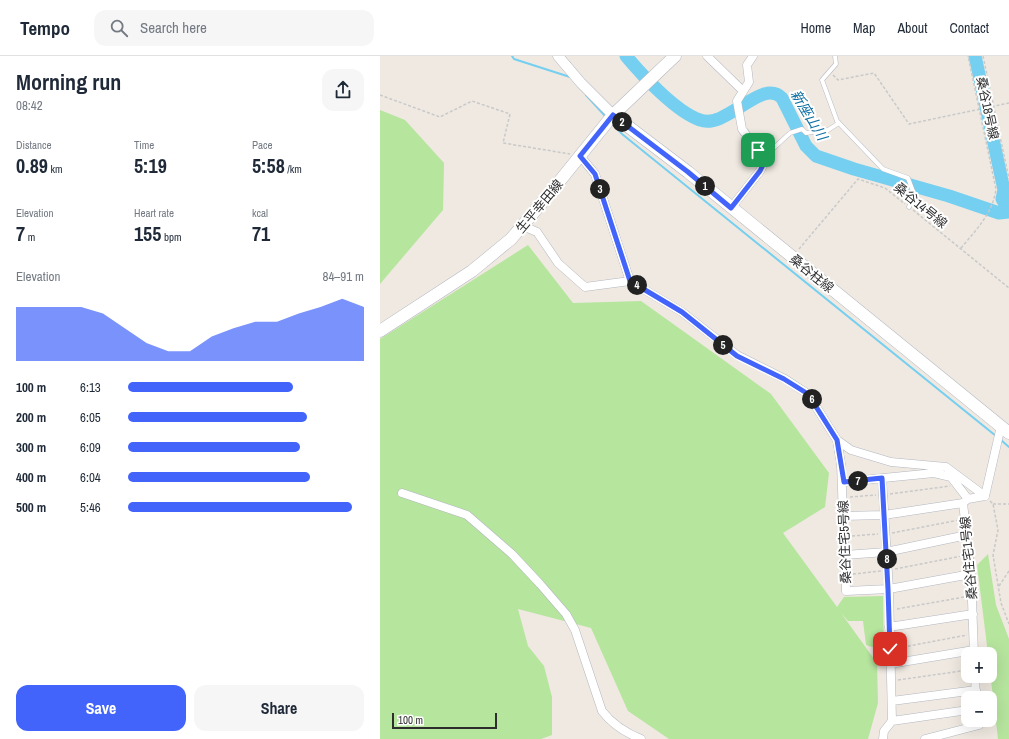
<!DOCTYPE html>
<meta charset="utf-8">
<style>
body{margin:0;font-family:"Archivo Narrow","Noto Sans JP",sans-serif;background:#f6f6f7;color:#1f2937;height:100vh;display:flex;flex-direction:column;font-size:15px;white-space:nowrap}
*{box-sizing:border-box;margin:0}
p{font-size:13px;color:#747a83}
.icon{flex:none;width:22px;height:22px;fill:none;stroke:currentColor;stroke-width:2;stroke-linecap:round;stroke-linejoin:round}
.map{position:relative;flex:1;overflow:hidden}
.details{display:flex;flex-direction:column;background:#fff;width:380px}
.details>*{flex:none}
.tools{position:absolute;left:581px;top:591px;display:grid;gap:8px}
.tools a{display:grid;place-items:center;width:36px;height:36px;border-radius:8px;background:#fff;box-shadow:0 4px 16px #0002;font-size:20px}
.scale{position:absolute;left:12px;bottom:10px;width:105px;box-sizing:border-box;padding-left:4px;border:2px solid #2e2e2e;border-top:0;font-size:11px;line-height:14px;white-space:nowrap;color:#2e2e2e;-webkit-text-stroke:3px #fff;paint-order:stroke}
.pin{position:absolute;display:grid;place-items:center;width:34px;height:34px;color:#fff;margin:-17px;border-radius:8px;box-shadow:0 2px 6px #0006}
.km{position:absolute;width:20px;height:20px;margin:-10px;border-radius:50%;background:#222;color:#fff;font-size:11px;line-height:20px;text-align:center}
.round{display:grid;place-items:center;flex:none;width:42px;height:42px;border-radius:12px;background:#f6f6f7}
.head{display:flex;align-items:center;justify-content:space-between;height:68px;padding:0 16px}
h1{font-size:22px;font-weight:800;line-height:30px}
.stats{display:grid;grid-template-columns:repeat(3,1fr);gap:6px;height:68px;padding:4px 16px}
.stats div{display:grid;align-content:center}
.stats b{font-size:20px;font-weight:800}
.stats small{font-size:11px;font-weight:400}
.stats p{font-size:11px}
.chart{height:112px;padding:8px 16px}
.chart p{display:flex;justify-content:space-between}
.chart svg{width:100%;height:72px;margin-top:4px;fill:#4264fb;opacity:.7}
.primary-button{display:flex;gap:8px;margin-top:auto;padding:8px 16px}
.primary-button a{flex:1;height:46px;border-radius:12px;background:#4264fb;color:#fff;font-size:16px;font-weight:800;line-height:46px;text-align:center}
.primary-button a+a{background:#f6f6f7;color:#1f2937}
ul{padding:0 16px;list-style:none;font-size:13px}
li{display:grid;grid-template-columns:64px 48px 1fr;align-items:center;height:30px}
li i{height:10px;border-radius:5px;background:#4264fb}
header{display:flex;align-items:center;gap:24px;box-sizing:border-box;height:56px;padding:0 20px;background:#fff;border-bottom:1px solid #e0e1e3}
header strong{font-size:19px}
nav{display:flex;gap:22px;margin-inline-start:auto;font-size:14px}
.search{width:280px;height:36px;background:#f6f6f7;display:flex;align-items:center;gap:10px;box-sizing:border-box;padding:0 14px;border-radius:12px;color:#747a83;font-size:15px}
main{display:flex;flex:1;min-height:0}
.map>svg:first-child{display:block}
.green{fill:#b6e59e}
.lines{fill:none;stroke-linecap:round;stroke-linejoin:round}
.stream{stroke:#75cff0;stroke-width:2}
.river{stroke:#75cff0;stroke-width:13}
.service-casing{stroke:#b4b7c1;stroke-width:5}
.minor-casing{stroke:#b4b7c1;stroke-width:9}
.tertiary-casing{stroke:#b4b7c1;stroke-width:11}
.secondary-casing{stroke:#b4b7c1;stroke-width:13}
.path{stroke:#c9c9c9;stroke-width:1.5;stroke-dasharray:3 2;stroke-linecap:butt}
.service{stroke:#fff;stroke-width:4}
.minor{stroke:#fff;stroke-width:8}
.tertiary{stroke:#fff;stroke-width:10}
.secondary{stroke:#fff;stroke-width:12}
.route-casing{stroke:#fff;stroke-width:8}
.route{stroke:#4264fb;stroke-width:5}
.labels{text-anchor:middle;stroke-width:4;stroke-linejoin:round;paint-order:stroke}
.street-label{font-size:13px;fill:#2e2e2e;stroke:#fff}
.water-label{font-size:14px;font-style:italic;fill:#0d6fa3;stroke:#fff}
</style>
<header>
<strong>Tempo</strong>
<div class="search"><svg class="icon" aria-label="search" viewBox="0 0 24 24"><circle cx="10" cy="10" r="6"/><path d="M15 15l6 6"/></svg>Search here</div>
<nav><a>Home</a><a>Map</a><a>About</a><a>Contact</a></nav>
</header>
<main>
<section class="details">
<div class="head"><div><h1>Morning run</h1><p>08:42</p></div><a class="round"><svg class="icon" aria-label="share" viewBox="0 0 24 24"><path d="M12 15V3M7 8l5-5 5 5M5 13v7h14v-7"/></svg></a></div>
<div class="stats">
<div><p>Distance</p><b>0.89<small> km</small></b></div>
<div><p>Time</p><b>5:19</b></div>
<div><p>Pace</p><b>5:58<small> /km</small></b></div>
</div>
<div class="stats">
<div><p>Elevation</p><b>7<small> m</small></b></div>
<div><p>Heart rate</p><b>155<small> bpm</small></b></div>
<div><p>kcal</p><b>71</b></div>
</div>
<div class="chart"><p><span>Elevation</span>84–91 m</p>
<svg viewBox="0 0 160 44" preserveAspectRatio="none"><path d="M0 44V11L10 11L20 11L30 11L40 15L50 24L60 33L70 38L80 38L90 29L100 24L110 20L120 20L130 15L140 11L150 6L160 11V44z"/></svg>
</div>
<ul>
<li><b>100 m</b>6:13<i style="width:70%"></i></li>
<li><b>200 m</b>6:05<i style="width:76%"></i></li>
<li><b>300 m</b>6:09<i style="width:73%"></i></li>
<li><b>400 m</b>6:04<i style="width:77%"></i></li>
<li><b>500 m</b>5:46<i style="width:95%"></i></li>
</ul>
<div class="primary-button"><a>Save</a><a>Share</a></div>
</section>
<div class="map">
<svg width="629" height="683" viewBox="0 0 629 683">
<rect width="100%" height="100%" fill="#efe9e1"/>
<path class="green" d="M0,54l25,10 39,43 -1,47 -63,74z
M148,189l45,58 68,-2 130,93 58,79 -4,34 -42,26 54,74 7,-10 39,-1 1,55 -18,-6 -3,-24h-15l-7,-8 36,50 1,40 -10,36h-199l-41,-28 -37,-83 -73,-19 10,37 16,20 8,31v38l-11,4h-161v-400z
M608,498l8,51 13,34v100h-11l-8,-67v-18h-2l-11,-89z"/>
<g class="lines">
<path class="stream" d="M132,0l2,3 56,18
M206,39l20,22
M232,67l10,11 374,302
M621,384l8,7"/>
<path class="river" d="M246,0c16,19 50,56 74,64 26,10 62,-43 82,-22l24,48 10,10 38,13 95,27 50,17 10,-1
M595,0l29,134 -2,9 7,12"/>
<g class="service-casing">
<path id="service" d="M455,0l1,8 -14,16 15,41 46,48 25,9 6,16 -5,13
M383,102l27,-25 12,-4 4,4 22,-3 11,-7"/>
</g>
<g class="minor-casing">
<path id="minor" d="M327,0l36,35
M200,100l15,18 35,107 52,31 55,43 48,24 23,15 29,46 4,24 5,127 43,-2 82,-15
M351,152l29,-37 5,-10 -23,-32 -5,-28 12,-19 -2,-17 6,-9
M143,170l14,6 21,31 27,24 45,-6
M457,384l14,10 40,12 55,5 39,29
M502,423l7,110 3,132
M463,426l91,-9 17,4 17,22
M22,437l65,22 45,39 28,30 26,30 9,16 27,81c10,13 24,22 39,28
M605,440l16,-70
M463,460l41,-1 79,-12
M465,499l41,-3 81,-17
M509,571l84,-13
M594,598l-3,-80 -8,-71 5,-4 17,-3
M510,608l84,-14
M595,620l1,22
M512,645l84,-11
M512,665l76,-11
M503,683l1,-8 8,-10
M545,683l54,-14 -1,-5"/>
</g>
<g class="tertiary-casing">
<path id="tertiary" d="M178,0l23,27 32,32"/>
</g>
<g class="secondary-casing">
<path id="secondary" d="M233,59l75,57 321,261
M0,275l92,-60 39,-32 39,-46 63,-78 62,-59"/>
</g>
<path class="path" d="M603,0l26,123
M453,19l5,5 36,-7 35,51 100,-21
M0,39l60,22 32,-16 38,13 -7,29 67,11
M533,154l96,78
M581,192c15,-18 32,-35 35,-59l-28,-133
M419,193l59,-70 27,9 20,16
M510,438l60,-8
M470,441l26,-2
M610,445l3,3 5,26 -5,25 8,48 8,21
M613,448h16
M512,477l67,-13
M472,480l26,-2
M515,513l67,-13
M473,518l28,-3
M619,530l10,-15
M517,553l67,-12
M518,592l69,-13
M518,624l70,-10"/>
<use href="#service" class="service"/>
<use href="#minor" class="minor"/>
<use href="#tertiary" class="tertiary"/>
<use href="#secondary" class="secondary"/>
</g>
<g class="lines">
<g class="route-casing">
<path id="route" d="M378,94l7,11 -5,10 -29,37 -43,-36 -75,-57 -33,41 15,18 35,107 52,31 55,44 47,23 24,15 29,46 7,42 38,-4 6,111 2,60"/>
</g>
<use href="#route" class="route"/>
</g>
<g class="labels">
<g class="street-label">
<text transform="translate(608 52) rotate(78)" y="5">桑谷18号線</text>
<text transform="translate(541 149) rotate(39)" y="5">桑谷14号線</text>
<text transform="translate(159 150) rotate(-50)" y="5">生平幸田線</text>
<text transform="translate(432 217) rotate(39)" y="5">桑谷柱線</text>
<text transform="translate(464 486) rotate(-92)" y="5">桑谷住宅5号線</text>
<text transform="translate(588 502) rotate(-95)" y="5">桑谷住宅1号線</text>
</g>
<g class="water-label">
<text transform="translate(429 59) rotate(59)" y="5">新座山川</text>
</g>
</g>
</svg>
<div class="tools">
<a>+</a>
<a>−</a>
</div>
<div class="scale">100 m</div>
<div class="pin" style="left:378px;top:94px;background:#1e9e55"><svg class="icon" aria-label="arrive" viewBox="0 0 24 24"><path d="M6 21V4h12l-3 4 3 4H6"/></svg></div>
<div class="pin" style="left:510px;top:593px;background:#d93025"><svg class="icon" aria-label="check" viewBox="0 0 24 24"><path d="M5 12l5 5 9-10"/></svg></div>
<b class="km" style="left:325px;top:130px">1</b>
<b class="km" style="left:242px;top:66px">2</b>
<b class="km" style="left:220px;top:133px">3</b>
<b class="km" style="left:257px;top:229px">4</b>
<b class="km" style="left:343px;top:289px">5</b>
<b class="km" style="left:432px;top:343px">6</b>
<b class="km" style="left:478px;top:425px">7</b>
<b class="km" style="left:507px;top:503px">8</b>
</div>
</main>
